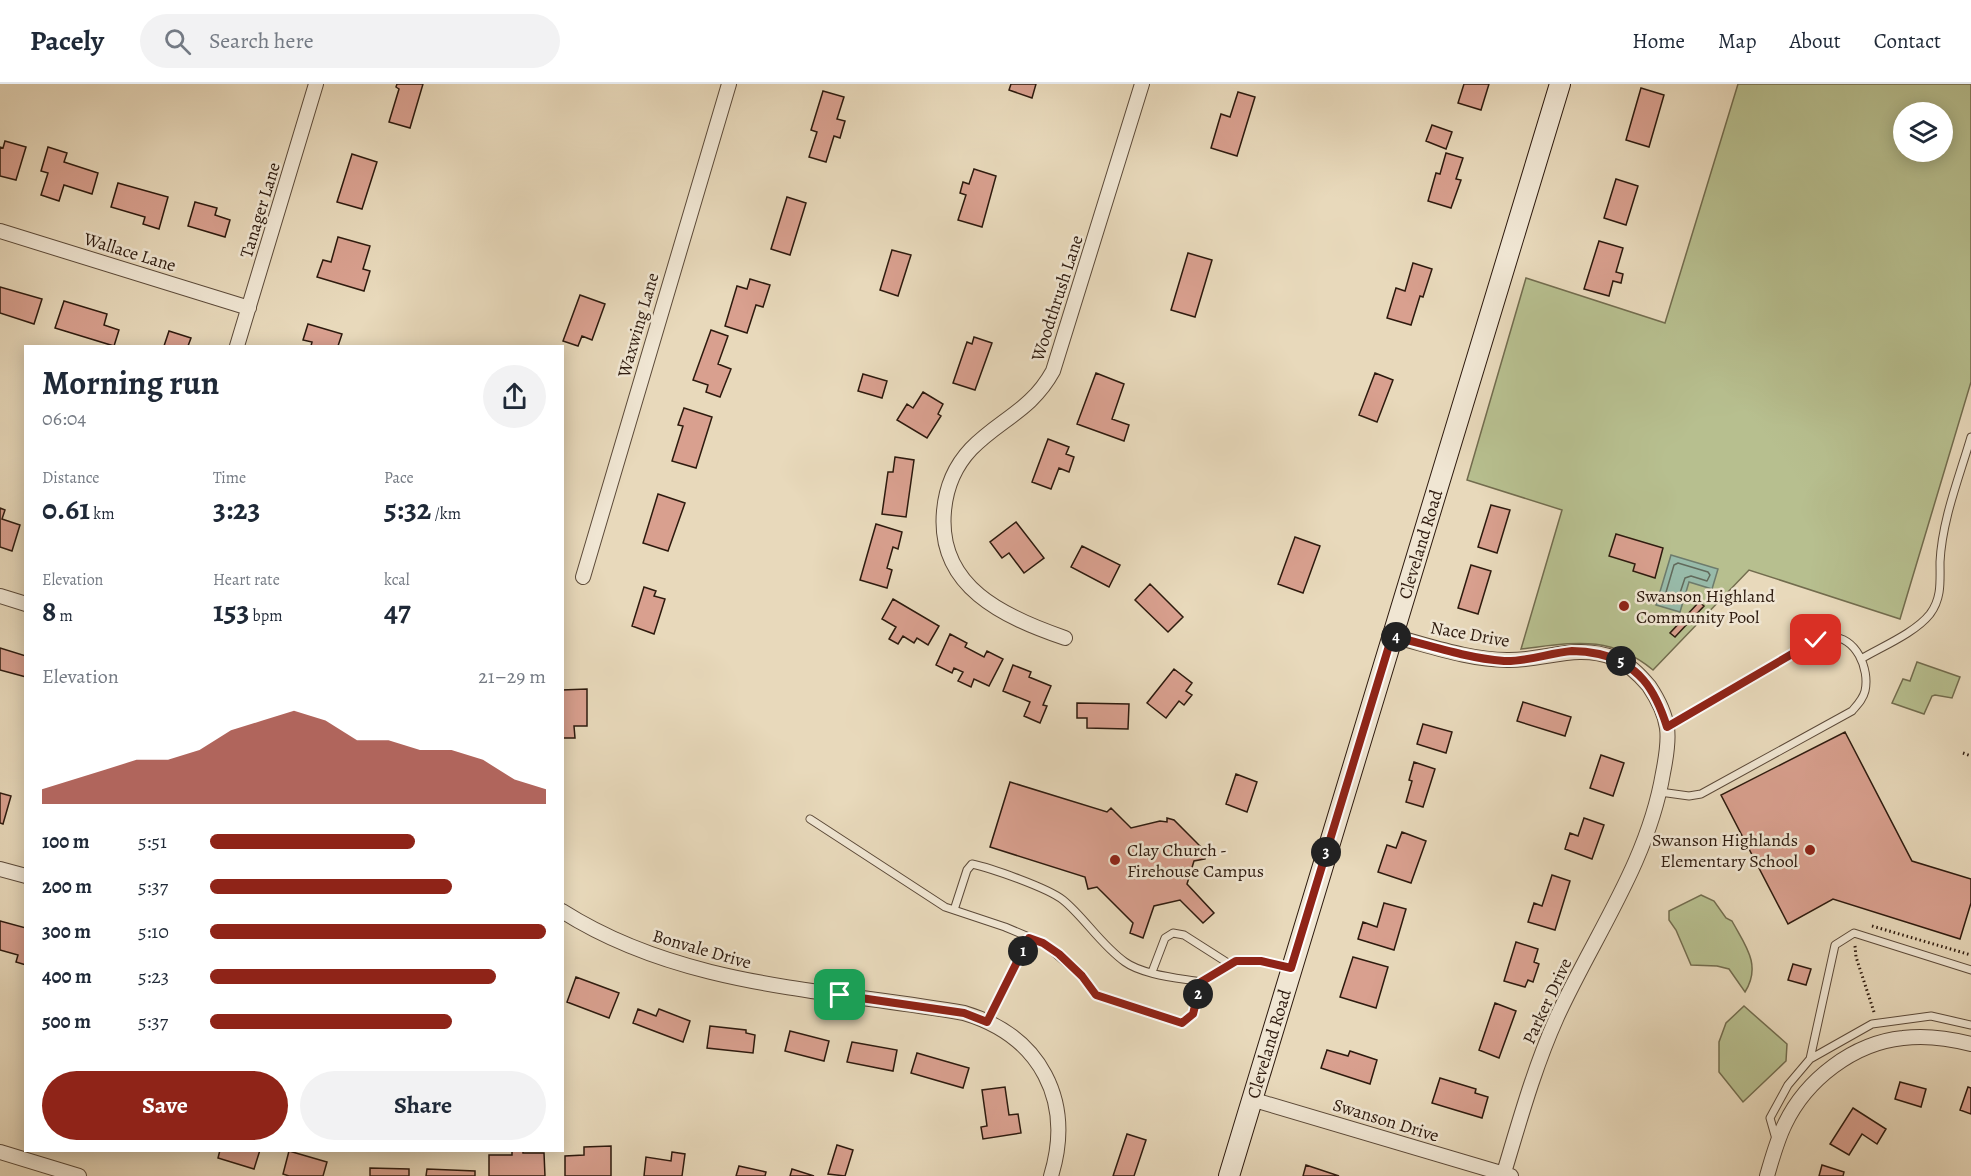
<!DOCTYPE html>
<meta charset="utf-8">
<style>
body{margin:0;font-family:Alegreya,serif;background:#f2f2f3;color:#1f2937;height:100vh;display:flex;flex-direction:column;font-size:22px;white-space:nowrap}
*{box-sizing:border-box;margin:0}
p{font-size:20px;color:#747a83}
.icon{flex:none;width:33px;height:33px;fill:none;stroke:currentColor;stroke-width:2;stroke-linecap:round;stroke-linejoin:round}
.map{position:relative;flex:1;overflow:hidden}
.drawer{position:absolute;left:24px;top:261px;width:540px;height:807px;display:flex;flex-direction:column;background:#fff;border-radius:0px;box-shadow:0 3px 15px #0003}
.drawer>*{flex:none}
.controls{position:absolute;left:1893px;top:18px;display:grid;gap:12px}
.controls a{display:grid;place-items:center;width:60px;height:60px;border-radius:50%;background:#fff;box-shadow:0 3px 15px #0003;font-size:30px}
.pin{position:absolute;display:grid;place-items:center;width:51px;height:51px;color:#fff;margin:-26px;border-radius:12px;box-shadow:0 3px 9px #0006}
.km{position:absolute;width:30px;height:30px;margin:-15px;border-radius:50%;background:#222;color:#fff;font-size:16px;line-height:30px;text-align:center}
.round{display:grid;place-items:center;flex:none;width:63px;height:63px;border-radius:32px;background:#f2f2f3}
.headline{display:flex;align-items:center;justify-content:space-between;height:102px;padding:0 18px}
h1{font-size:33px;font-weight:700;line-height:45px}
.metrics{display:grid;grid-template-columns:repeat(3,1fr);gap:9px;height:102px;padding:6px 18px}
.metrics div{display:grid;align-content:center}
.metrics b{font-size:30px;font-weight:700}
.metrics small{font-size:16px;font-weight:400}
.metrics p{font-size:16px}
.chart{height:168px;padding:12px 18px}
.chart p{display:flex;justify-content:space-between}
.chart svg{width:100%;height:108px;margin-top:6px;fill:#8f2418;opacity:.7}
.action{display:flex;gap:12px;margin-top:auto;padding:12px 18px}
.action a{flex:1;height:69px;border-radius:36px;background:#8f2418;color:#fff;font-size:24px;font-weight:700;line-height:69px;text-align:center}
.action a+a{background:#f2f2f3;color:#1f2937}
ul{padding:0 18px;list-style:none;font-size:20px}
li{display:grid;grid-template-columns:96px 72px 1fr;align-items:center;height:45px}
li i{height:15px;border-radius:8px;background:#8f2418}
header{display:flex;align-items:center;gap:36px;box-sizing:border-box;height:84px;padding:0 30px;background:#fff;border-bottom:2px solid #e0e1e3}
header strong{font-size:28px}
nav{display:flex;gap:33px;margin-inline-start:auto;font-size:21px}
.search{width:420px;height:54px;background:#f2f2f3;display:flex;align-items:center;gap:15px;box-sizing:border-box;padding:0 21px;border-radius:33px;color:#747a83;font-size:22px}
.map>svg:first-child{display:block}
.green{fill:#b7bf8f;stroke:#726c4e;stroke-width:1.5;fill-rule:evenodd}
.water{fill:#98bbaa;stroke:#6d7b6c;stroke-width:1.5}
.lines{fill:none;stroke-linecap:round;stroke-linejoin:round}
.shore{stroke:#626a5c;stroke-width:1.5}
.building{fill:#d9a08f;stroke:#2d1a0e;stroke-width:1.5}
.lane-casing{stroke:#5c4a39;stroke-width:9}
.street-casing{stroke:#5c4a39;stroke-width:16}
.secondary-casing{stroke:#2d1a0e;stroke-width:22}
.path{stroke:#2d1a0e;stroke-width:3;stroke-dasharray:1.5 3;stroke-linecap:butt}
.lane{stroke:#f0e6d3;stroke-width:7}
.street{stroke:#f0e6d3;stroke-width:14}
.secondary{stroke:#f0e6d3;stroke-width:20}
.route-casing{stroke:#fff;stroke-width:12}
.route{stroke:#8f2418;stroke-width:8}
.poi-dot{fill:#8f2418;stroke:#f0e6d3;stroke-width:2}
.labels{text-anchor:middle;stroke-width:5;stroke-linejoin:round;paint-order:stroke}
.street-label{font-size:18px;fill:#2d1a0e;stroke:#f0e6d3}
.poi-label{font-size:18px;fill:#2d1a0e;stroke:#f0e6d3;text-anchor:start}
</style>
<header>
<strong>Pacely</strong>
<div class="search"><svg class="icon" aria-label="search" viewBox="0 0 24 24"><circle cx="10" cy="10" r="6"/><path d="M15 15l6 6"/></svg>Search here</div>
<nav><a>Home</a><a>Map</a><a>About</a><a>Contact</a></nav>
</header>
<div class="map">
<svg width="1971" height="1092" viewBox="0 0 1971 1092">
<rect width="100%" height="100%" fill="#e8d9bb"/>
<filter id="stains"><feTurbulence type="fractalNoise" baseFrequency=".00333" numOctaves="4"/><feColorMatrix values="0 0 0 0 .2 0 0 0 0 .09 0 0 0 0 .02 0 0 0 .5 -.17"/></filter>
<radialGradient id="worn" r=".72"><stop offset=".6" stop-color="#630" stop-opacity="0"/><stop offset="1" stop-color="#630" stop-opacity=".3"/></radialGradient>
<path class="green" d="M1738,0h233v298l-71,237 -151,-49 -96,100c-44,-36 -80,-27 -132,-21l41,-139 -95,-30 59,-202 139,45zM1904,28h38v40h-38z
M1917,578l43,15 -8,21 -17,-3 -3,1 -8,18 -32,-11 11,-24 7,2z
M1701,811l13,6 12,17 6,3c13,24 30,44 13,71l-16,-23 -12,-3 -26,-1 -15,-35 -7,-10v-9z
M1744,922l43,38 -1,17 -43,41 -24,-30v-30l7,-19z"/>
<path class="water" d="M1671,471l47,14 -6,20 -23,-7 -9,30 -24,-7z"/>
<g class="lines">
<path class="shore" d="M1678,479l30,9 2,3 -3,6 -16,-5 -6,2 -8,24 -3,2 -8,-3 -2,-2 10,-34z"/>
</g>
<path class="building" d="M397,0h26l-13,44 -21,-6 10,-33 -3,-2z
M1011,0h25l-4,14 -23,-8z
M1464,0h25l-8,26 -23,-7z
M1641,4l23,7 -15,52 -23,-7z
M823,7l21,6 -7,22 8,2 -5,17 -6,-2 -8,26 -17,-5 8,-25 -6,-2z
M1238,8l17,5 -18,59 -26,-8 10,-34 9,3z
M1432,41l20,7 -6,17 -20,-8z
M5,57l21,6 -10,33 -16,-4v-29l3,1z
M48,63l19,6 -3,9 34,11 -6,21 -28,-9 -5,16 -18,-6 7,-22 -7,-2z
M1446,69l17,5 -7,21 5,1 -10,28 -23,-7 8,-28 4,1z
M352,70l25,8 -15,47 -25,-7z
M974,85l22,7 -14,51 -24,-7 8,-25 -6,-2 3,-11 6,2z
M1616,95l22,7 -12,39 -22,-7z
M118,99l50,14 -9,32 -16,-5 2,-7 -34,-10z
M787,113l19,6 -16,52 -19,-6z
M195,118l22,6 -2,7 15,5 -5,17 -37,-11z
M338,153l32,9 -7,23 7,2 -6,20 -47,-14 6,-17 8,2z
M1599,157l24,7 -7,24 7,2 -2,9 -8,-2 -4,15 -25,-7z
M892,166l19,5 -13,41 -18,-6z
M1188,169l24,7 -17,57 -24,-7z
M1413,179l19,6 -9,28 -3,-1 -9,29 -24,-7 9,-30 9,3z
M750,195l20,6 -7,22 -7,-2 -9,28 -22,-7 12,-40 10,3z
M0,203l42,12 -8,25 -34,-11z
M580,211l25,9 -13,36 -10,-4 -4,10 -15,-5z
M64,217l43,13 -3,11 15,5 -5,16 -59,-18z
M308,240l34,10 -4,12h-27l1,-4 -9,-2z
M711,246l17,6 -10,28 13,5 -11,28 -14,-5 2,-7 -15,-5z
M169,247l22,7 -3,8h-24z
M974,253l18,6 -17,47 -22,-7 14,-41 5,2z
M1096,289l28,11 -12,35 17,6 -5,16 -47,-17z
M1375,289l18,7 -16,42 -18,-7z
M863,290l24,7 -5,17 -24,-7z
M923,308l20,12 -5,10 3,2 -14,22 -30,-18 10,-16 6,4z
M684,324l28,9 -16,51 -24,-7 11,-35 -5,-1z
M1048,355l21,8 -3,7 8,3 -5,15 -10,-4 -8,21 -19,-7z
M895,373l19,3 -8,57 -24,-3 6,-42h5z
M658,410l27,9 -17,48 -25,-8z
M1491,421l19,5 -13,43 -19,-6z
M0,424l5,2 -3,9 18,6 -8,26 -12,-4z
M1016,438l28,36 -20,15 -15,-20 -7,5 -12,-16z
M876,440l26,8 -4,17 -5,-2 -6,21 5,2 -5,18 -27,-8z
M1616,450l47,14 -8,30 -22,-7 2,-7 -26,-8z
M1295,453l25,9 -17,47 -25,-9z
M1082,462l38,19 -11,22 -38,-20z
M1471,481l20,6 -13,43 -20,-6z
M1150,500l33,33 -15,15 -33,-32z
M644,503l12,4 -2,5 11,3 -11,35 -22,-8z
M893,515l46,27 -11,19 -11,-7 -3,5 -11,-7 -5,8 -9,-5 7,-12 -14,-8z
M1699,518l5,4 -29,31 -5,-4z
M950,550l17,9 -2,4 19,10 3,-6 16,8 -14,27 -15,-7 -3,8 -13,-6 5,-9 -9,-4 -2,5 -16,-8z
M0,564l26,8v21l-26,-7z
M1013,581l18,7 -2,5 22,9 -8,19 4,1 -7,17 -16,-7 6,-14 -27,-11z
M1174,585l18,14 -6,8 6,4 -8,10 -5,-4 -13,17 -19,-15z
M587,605v37h-13l1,12h-13v-48z
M1523,618l48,15 -6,19 -48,-15z
M1077,619l52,1 -1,25 -41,-1v-10h-10z
M1423,640l29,8 -6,21 -29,-9z
M1845,648l67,129 59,18v24l-11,36 -127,-40 -45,25 -67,-129z
M1601,671l23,8 -11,33 -23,-8z
M1414,678l21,7 -12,38 -17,-5 6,-21 -3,-1z
M1236,690l21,8 -10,30 -21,-8z
M1010,698l97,30 4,-4 20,20 29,-7 7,1v-4l7,2 30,30 1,9 -11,2 -7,23 27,29 -11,10 -23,-23 -26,6 -11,32 -13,-5 3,-10 -36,-36 -9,2 -3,-12 -95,-30z
M0,709l11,3 -8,28 -3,-1z
M1584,734l20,7 -12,34 -27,-10 5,-16 8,3z
M1402,748l24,9 -15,42 -33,-11 9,-27 9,3z
M1552,791l18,6 -15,49 -27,-8 6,-19 8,3z
M1384,819l22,6 -12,41 -36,-11 5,-17 14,5z
M0,837l26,7v37l-10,-3 2,-7 -18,-5z
M1516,858l22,7 -4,13 5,2 -6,18 -5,-2 -3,7 -21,-6z
M1353,873l35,10 -12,41 -36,-11z
M1793,880l18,5 -5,16 -18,-5z
M576,893l43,16 -10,25 -42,-16z
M1495,919l21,8 -17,47 -20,-8z
M638,925l18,7 3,-7 31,12 -7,21 -50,-19z
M710,942l36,4v3l9,2 -2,18 -46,-5z
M790,947l39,10 -5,20 -39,-10z
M852,958l45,8 -4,21 -46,-9z
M1327,966l21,6 2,-5 27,9 -7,24 -49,-16z
M917,969l52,15 -6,20 -52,-15z
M1440,994l36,11 -1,4 13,4 -6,21 -50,-15z
M1900,998l26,7 -5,18 -26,-8z
M1005,1003l4,28 9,-1 3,19 -38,6 -2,-12 6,-1 -5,-36z
M1968,1003l3,1v26l-11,-4z
M1853,1024l33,21 -9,15 -15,-10 -13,21 -19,-11z
M1127,1050l19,6 -12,36h-21z
M837,1061l16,5 -8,26 -17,-2z
M611,1062v30h-46v-20l19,-1v-8z
M220,1066h40l-6,19 -36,-11z
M512,1066h11v3h21l1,23h-56v-21h23z
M289,1067l38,11 -4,14h-34l-6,-2z
M672,1068l13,2 -3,22h-38l2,-19 25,4z
M1306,1081l33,11h-36z
M1822,1081l22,7 -1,4h-24z
M739,1082l27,6 -1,4h-29z
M370,1084l39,1v7h-39z
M427,1085l48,2v5h-49z
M792,1085l22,7h-24z"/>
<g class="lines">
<g class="lane-casing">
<path id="lane" d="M1861,575c20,-12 54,-26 69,-45 12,-16 10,-33 10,-52 2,-42 19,-84 31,-125
M1660,708l29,4 12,-2 151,-83c6,-7 11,-12 13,-20 5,-22 -9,-55 -35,-54 -4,0 -9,2 -14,3l-149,87
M810,735l135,88 60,20 38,16 39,33 14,19 86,28 11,-9 8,-32
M954,826l13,-40 5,-6c19,4 76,24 91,36 21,17 38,45 62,62 18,13 54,16 76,20l35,-21h25l30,7
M1971,886l-117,-37 -19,12 -25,114 62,-35 59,-8 40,9
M1152,888l13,-34 8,-5 11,2 47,30
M987,938l42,-84
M1776,1055l-6,-21 18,-33 22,-26"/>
</g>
<g class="street-casing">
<path id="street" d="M0,147l249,77
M237,262l79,-262
M583,493l146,-493
M0,512l26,8
M1392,552c36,9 77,24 115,24 38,1 69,-17 107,-2 15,6 25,16 35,28 8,12 16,27 18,42 2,14 -1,30 -4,45 -15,89 -69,163 -106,244 -23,51 -38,106 -54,159
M1065,554c-61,-21 -128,-51 -121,-127 2,-23 11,-45 27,-62 29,-30 60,-38 82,-78l89,-287
M0,785l26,7
M562,827c121,77 265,78 402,102 77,23 110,88 87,163
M1251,1015l260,77
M0,1068l79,24
M1767,1092c5,-17 10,-36 18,-52 21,-44 68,-81 118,-86 23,-3 45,0 68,6"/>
</g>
<g class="secondary-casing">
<g id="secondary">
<path id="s1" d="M1229,1092l331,-1092"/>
</g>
</g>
<path class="path" d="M1963,669l8,3
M1872,842l99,29
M1855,862l1,11 18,55"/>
<use href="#lane" class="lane"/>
<use href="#street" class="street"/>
<use href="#secondary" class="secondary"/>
</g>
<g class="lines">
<g class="route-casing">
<path id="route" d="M840,911l124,18 23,9 42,-84 14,5 16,11 23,22 14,19 86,28 11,-9 8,-32 35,-21h25l30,7 101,-332c36,9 74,22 112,25 23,1 45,-8 68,-10 9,0 18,1 27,3 40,10 56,35 68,73l149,-87"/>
</g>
<use href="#route" class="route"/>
</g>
<g class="poi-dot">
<circle cx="1624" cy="522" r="6"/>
<circle cx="1810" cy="766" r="6"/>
<circle cx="1115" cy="776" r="6"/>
</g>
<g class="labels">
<g class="street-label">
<text transform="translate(260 126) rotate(-73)" y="6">Tanager Lane</text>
<text transform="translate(130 168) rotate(17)" y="6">Wallace Lane</text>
<text transform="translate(1057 214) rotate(-72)" y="6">Woodthrush Lane</text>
<text transform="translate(638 241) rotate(-74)" y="6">Waxwing Lane</text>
<text dy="6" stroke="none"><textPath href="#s1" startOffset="660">Cleveland Road</textPath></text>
<text transform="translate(1470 550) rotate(10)" y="6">Nace Drive</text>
<text transform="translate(702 865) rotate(16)" y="6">Bonvale Drive</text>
<text transform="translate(1547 917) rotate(-65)" y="6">Parker Drive</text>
<text dy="6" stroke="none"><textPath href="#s1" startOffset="138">Cleveland Road</textPath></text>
<text transform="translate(1386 1036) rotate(17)" y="6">Swanson Drive</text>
</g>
<g class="poi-label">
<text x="1636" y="518">Swanson Highland<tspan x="1636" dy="21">Community Pool</tspan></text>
<text x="1798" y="762" text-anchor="end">Swanson Highlands<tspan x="1798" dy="21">Elementary School</tspan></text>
<text x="1127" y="772">Clay Church -<tspan x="1127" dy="21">Firehouse Campus</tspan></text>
</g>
</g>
<rect width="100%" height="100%" filter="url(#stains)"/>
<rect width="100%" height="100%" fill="url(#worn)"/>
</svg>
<div class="controls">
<a><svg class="icon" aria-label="layers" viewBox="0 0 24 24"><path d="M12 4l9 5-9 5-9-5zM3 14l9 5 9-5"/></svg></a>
</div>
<div class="pin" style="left:840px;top:911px;background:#1e9e55"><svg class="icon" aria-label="arrive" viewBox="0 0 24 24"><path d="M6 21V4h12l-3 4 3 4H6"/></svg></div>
<div class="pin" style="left:1816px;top:556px;background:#d93025"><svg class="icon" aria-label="check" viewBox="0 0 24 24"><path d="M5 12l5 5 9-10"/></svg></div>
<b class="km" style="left:1023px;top:867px">1</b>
<b class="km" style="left:1198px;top:910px">2</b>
<b class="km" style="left:1326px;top:768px">3</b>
<b class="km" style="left:1396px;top:553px">4</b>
<b class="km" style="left:1621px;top:577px">5</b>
<section class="drawer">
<div class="headline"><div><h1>Morning run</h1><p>06:04</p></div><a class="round"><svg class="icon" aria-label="share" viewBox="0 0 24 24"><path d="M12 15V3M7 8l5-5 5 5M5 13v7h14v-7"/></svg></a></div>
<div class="metrics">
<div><p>Distance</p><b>0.61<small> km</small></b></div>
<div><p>Time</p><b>3:23</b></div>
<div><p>Pace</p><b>5:32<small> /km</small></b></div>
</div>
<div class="metrics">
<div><p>Elevation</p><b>8<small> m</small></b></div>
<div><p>Heart rate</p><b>153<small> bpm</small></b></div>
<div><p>kcal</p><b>47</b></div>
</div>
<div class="chart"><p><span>Elevation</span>21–29 m</p>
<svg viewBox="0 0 160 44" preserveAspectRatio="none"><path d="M0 44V38L10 34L20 30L30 26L40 26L50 22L60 14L70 10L80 6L90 10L100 18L110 18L120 22L130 22L140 26L150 34L160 38V44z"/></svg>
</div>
<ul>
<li><b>100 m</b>5:51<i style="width:61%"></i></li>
<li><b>200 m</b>5:37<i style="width:72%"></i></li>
<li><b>300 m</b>5:10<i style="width:100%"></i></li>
<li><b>400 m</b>5:23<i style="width:85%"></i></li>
<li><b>500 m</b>5:37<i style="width:72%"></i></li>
</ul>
<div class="action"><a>Save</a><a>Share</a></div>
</section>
</div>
